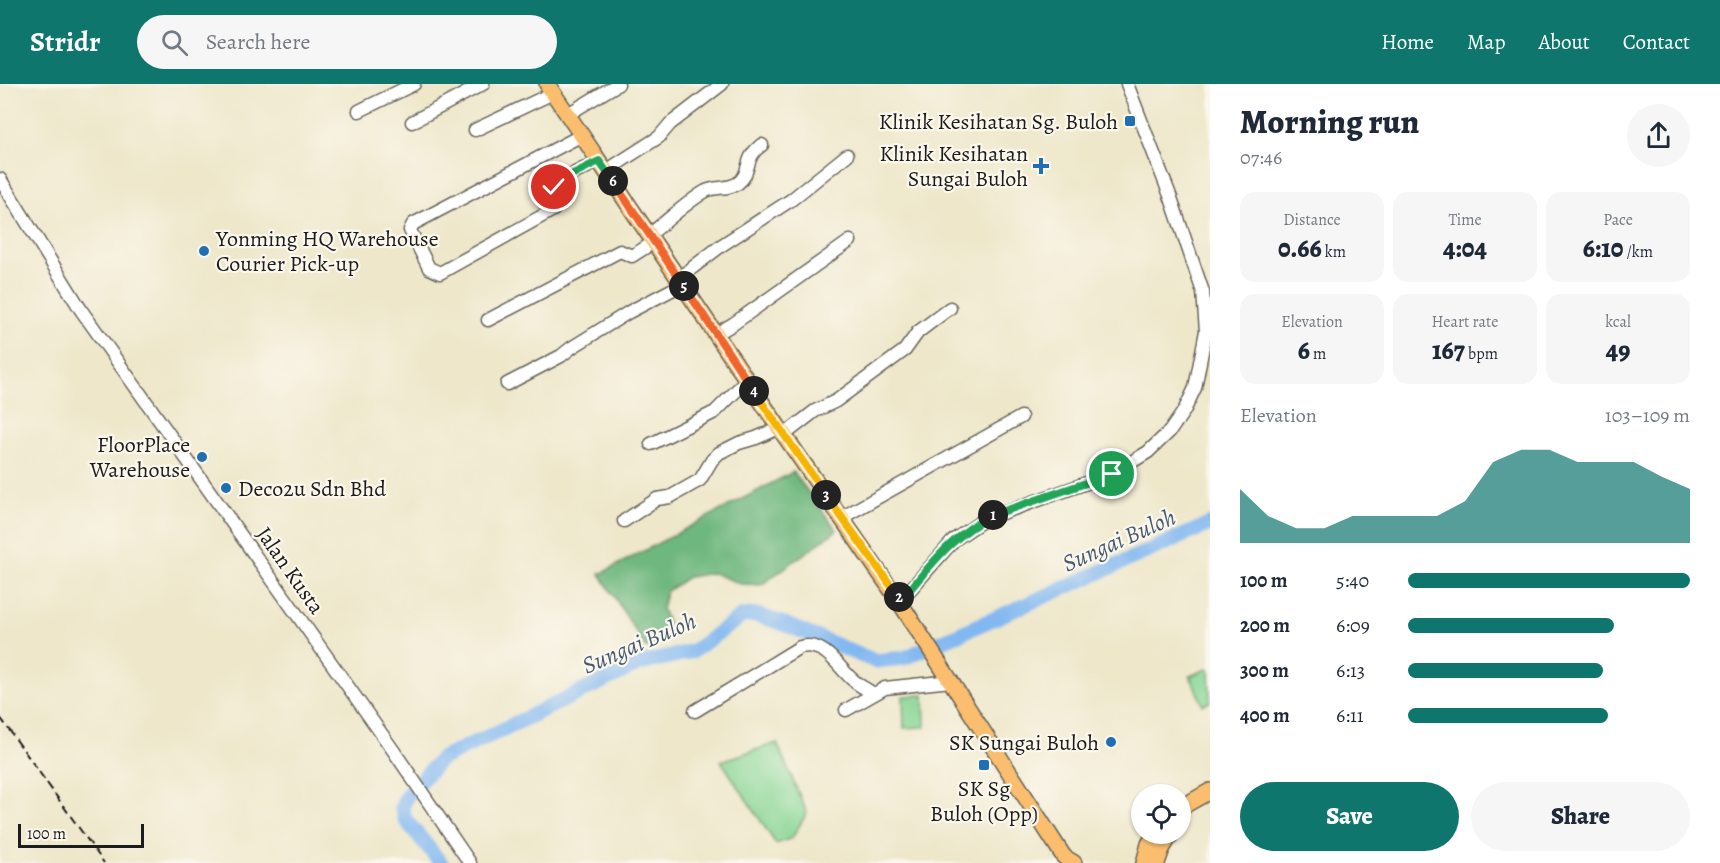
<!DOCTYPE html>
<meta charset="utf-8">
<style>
body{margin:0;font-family:Alegreya,serif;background:#f6f6f7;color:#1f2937;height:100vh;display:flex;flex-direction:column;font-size:22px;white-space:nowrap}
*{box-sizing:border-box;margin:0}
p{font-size:20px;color:#747a83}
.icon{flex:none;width:33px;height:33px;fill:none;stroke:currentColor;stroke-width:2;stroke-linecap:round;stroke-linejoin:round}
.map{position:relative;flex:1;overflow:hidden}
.sheet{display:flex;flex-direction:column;background:#fff;width:510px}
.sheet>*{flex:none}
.buttons{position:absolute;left:1131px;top:700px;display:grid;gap:12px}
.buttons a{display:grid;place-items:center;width:60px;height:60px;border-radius:50%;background:#fff;box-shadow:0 2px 4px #0004;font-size:30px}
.scale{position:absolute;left:18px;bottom:15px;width:126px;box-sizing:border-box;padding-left:6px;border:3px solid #1c1c1c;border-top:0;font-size:16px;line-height:21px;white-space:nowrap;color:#1c1c1c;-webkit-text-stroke:4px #fbf7ec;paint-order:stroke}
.pin{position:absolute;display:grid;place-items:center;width:51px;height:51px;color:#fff;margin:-26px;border:3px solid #fff;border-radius:50%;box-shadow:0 2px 6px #0007}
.km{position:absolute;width:30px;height:30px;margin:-15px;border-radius:50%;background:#222;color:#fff;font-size:16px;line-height:30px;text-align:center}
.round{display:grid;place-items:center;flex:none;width:63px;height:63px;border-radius:32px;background:#f6f6f7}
.headline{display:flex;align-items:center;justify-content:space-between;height:102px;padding:0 30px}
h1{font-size:33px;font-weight:800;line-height:45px}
.figures{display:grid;grid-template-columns:repeat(3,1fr);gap:9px;height:102px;padding:6px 30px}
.figures div{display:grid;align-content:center;border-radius:15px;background:#f6f6f7;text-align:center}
.figures b{font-size:26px;font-weight:800}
.figures small{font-size:16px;font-weight:400}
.figures p{font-size:16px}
.chart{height:168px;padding:12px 30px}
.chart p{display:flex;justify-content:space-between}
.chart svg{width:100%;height:108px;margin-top:6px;fill:#0f766e;opacity:.7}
.cta{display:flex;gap:12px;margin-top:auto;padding:12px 30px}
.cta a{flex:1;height:69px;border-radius:36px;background:#0f766e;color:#fff;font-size:24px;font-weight:800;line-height:69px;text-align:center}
.cta a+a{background:#f6f6f7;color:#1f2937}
ul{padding:0 30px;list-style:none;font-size:20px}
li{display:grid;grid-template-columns:96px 72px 1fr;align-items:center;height:45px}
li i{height:15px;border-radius:8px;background:#0f766e}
header{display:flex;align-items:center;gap:36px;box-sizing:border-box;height:84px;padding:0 30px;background:#0f766e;color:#fff}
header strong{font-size:28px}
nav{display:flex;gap:33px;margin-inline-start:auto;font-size:21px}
.search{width:420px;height:54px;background:#f6f6f7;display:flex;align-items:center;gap:15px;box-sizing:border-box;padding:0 21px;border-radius:33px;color:#747a83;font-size:22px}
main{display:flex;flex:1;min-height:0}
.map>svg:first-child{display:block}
.green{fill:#88d695;stroke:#527958;stroke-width:1.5}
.forest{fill:#6eb77e;stroke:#456a4d;stroke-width:1.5}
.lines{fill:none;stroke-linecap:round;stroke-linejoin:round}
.river{stroke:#82b8f1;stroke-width:15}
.minor-casing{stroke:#666359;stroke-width:15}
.major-casing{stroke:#666359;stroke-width:18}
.minor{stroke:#fff;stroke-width:12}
.major{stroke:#fabe6e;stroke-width:15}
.rail{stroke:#1c1c1c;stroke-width:2;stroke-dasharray:9 4.5;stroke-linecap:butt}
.split-1-casing{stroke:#fff;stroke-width:12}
.split-2-casing{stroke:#fff;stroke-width:12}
.split-3-casing{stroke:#fff;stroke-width:12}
.split-4-casing{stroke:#fff;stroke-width:12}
.split-5-casing{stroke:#fff;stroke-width:12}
.split-6-casing{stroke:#fff;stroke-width:12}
.split-7-casing{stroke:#fff;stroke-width:12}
.split-1{stroke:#22a559;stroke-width:8}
.split-2{stroke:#22a559;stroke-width:8}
.split-3{stroke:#f5b400;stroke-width:8}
.split-4{stroke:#f5b400;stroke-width:8}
.split-5{stroke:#f0652b;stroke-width:8}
.split-6{stroke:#f0652b;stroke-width:8}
.split-7{stroke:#22a559;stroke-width:8}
.poi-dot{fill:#1f6fb2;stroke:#fbf7ec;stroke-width:2}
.labels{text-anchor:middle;stroke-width:4.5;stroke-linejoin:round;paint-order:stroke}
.poi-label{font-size:22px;fill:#1c1c1c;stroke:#fbf7ec;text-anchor:end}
.street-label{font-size:22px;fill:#1c1c1c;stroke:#fbf7ec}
.water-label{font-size:24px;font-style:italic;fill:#455a71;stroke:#fbf7ec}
</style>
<header>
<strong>Stridr</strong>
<div class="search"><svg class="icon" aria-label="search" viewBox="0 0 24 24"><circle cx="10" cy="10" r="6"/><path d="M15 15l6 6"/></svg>Search here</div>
<nav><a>Home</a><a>Map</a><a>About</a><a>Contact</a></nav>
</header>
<main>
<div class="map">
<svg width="1210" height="779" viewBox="0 0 1210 779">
<rect width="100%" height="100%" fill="#fbf7ec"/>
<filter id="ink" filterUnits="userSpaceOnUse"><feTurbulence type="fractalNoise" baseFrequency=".0167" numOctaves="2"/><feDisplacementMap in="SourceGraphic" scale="12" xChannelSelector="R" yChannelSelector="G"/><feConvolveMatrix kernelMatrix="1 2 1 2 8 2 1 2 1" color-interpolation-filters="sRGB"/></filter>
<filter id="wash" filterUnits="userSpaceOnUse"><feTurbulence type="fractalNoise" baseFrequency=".008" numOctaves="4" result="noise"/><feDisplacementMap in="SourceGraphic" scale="24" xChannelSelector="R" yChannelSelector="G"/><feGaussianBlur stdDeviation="1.35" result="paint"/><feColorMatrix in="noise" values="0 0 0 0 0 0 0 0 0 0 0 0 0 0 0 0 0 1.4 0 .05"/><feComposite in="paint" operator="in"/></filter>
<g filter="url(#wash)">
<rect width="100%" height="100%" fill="#eee7ca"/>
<path class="green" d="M1209,584l1,34 -7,3 -13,-29z
M924,611l1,32 -21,1 -1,-32z
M777,659l30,70 -15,25 -16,6 -55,-83z"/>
<path class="forest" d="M793,388l44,58 -76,55 -20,-1 -28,-11 -25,4 -22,15 -4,17 11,27 -27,12 -46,-74z"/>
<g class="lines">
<path class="river" d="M441,779l-36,-44 -3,-12 5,-12 34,-36 196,-94 56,-14 49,-35 14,-1 23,7 96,39 29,-3 306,-134"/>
</g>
</g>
<g filter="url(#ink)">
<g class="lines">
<g class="minor-casing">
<path id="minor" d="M359,27l55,-27
M568,30l50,-30
M412,38l71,-38
M475,46l78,-37
M582,51l-169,89 -3,6 19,38 11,5 113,-63 3,-4 -2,-19 17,-12 28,-14
M606,87l53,-34 11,-13 52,-40
M0,95l81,131 312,440 77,113
M649,151c17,-13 39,-34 57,-44 10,-5 22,-1 32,-8 14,-10 5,-26 24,-38
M679,194l43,-33 69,-45 56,-45
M488,236l132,-69 12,5 22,-14
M716,250l17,-10 117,-83
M507,300l54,-28 10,-8 58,-36 54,-28
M784,351l31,-24 21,-10 69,-51 13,-18 32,-24
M651,360l64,-32 32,-32
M841,434l180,-101
M624,437l33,-22 13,-2 30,-17 12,-20 7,-7 20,-10 17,-5 23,-10
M897,514l11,-6 46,-52 31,-21 127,-45 36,-22 22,-21 14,-20 11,-23 11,-57 -3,-39 -32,-94 -44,-114
M846,626l39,-22 66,-7
M695,627l105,-64c25,-6 37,19 53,33 6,6 14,9 20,14"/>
</g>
<g class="major-casing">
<path id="major" d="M547,0l237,351 113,163 167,259 10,6
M1180,724l30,-17
M1144,779l5,-19 6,-10
M1157,779l5,-14 9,-15"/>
</g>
<use href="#minor" class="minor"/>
<use href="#major" class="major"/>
<path class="rail" d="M0,633l104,146"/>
</g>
</g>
<g class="lines" filter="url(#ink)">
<g class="split-1-casing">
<path id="split-1" d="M993,431l119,-41"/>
</g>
<g class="split-2-casing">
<path id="split-2" d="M899,513l9,-5c25,-30 48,-60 85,-77"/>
</g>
<g class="split-3-casing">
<path id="split-3" d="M826,411l73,102"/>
</g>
<g class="split-4-casing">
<path id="split-4" d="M754,307l72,104"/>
</g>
<g class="split-5-casing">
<path id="split-5" d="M684,202l70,105"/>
</g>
<g class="split-6-casing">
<path id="split-6" d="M613,97l71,105"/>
</g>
<g class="split-7-casing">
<path id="split-7" d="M554,103l17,-12 28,-14 14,20"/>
</g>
<use href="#split-1" class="split-1"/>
<use href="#split-2" class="split-2"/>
<use href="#split-3" class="split-3"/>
<use href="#split-4" class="split-4"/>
<use href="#split-5" class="split-5"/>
<use href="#split-6" class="split-6"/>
<use href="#split-7" class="split-7"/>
</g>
<g class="poi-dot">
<rect x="1124" y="31" width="12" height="12" rx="3"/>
<path d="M1038 73h6v6h6v6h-6v6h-6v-6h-6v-6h6z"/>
<circle cx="204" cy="167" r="6"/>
<circle cx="202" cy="373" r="6"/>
<circle cx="226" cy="404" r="6"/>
<circle cx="1111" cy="658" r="6"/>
<rect x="978" y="675" width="12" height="12" rx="3"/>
</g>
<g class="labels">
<g class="poi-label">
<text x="1118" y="45">Klinik Kesihatan Sg. Buloh</text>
<text x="1028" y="77">Klinik Kesihatan<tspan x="1028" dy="25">Sungai Buloh</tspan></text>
<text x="216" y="162" text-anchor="start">Yonming HQ Warehouse<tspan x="216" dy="25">Courier Pick-up</tspan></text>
<text x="190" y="368">FloorPlace<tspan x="190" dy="25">Warehouse</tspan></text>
<text x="238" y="412" text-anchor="start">Deco2u Sdn Bhd</text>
<text x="1099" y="666">SK Sungai Buloh</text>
<text x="984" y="712" text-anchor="middle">SK Sg<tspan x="984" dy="25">Buloh (Opp)</tspan></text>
</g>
<g class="street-label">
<text transform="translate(291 486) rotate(55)" y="8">Jalan Kusta</text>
</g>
<g class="water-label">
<text transform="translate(1119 456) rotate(-24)" y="8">Sungai Buloh</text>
<text transform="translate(639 559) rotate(-23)" y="8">Sungai Buloh</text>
</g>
</g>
</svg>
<div class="buttons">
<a><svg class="icon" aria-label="locate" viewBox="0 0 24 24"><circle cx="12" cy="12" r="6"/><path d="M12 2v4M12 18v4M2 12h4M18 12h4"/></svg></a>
</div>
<div class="scale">100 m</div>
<div class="pin" style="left:1112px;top:390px;background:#1e9e55"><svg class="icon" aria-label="arrive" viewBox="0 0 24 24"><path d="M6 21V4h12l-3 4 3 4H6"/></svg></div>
<div class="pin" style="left:554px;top:103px;background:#d93025"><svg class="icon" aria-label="check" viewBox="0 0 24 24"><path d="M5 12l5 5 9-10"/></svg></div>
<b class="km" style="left:993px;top:431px">1</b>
<b class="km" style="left:899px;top:513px">2</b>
<b class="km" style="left:826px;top:411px">3</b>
<b class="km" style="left:754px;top:307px">4</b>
<b class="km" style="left:684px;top:202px">5</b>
<b class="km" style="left:613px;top:97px">6</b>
</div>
<section class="sheet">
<div class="headline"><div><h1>Morning run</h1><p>07:46</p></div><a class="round"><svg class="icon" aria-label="share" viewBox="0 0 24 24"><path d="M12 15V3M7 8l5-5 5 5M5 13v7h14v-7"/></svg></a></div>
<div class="figures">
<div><p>Distance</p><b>0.66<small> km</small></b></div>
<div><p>Time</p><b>4:04</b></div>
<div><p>Pace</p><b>6:10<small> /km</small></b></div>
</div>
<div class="figures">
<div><p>Elevation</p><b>6<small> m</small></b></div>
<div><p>Heart rate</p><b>167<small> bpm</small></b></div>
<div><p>kcal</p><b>49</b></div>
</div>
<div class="chart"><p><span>Elevation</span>103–109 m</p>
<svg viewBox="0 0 160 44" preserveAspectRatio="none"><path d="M0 44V22L10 33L20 38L30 38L40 33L50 33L60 33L70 33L80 27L90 11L100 6L110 6L120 11L130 11L140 11L150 17L160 22V44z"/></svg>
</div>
<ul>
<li><b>100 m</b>5:40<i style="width:100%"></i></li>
<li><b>200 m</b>6:09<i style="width:73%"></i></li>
<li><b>300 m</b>6:13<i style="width:69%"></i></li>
<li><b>400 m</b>6:11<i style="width:71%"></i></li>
</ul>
<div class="cta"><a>Save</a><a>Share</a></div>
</section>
</main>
